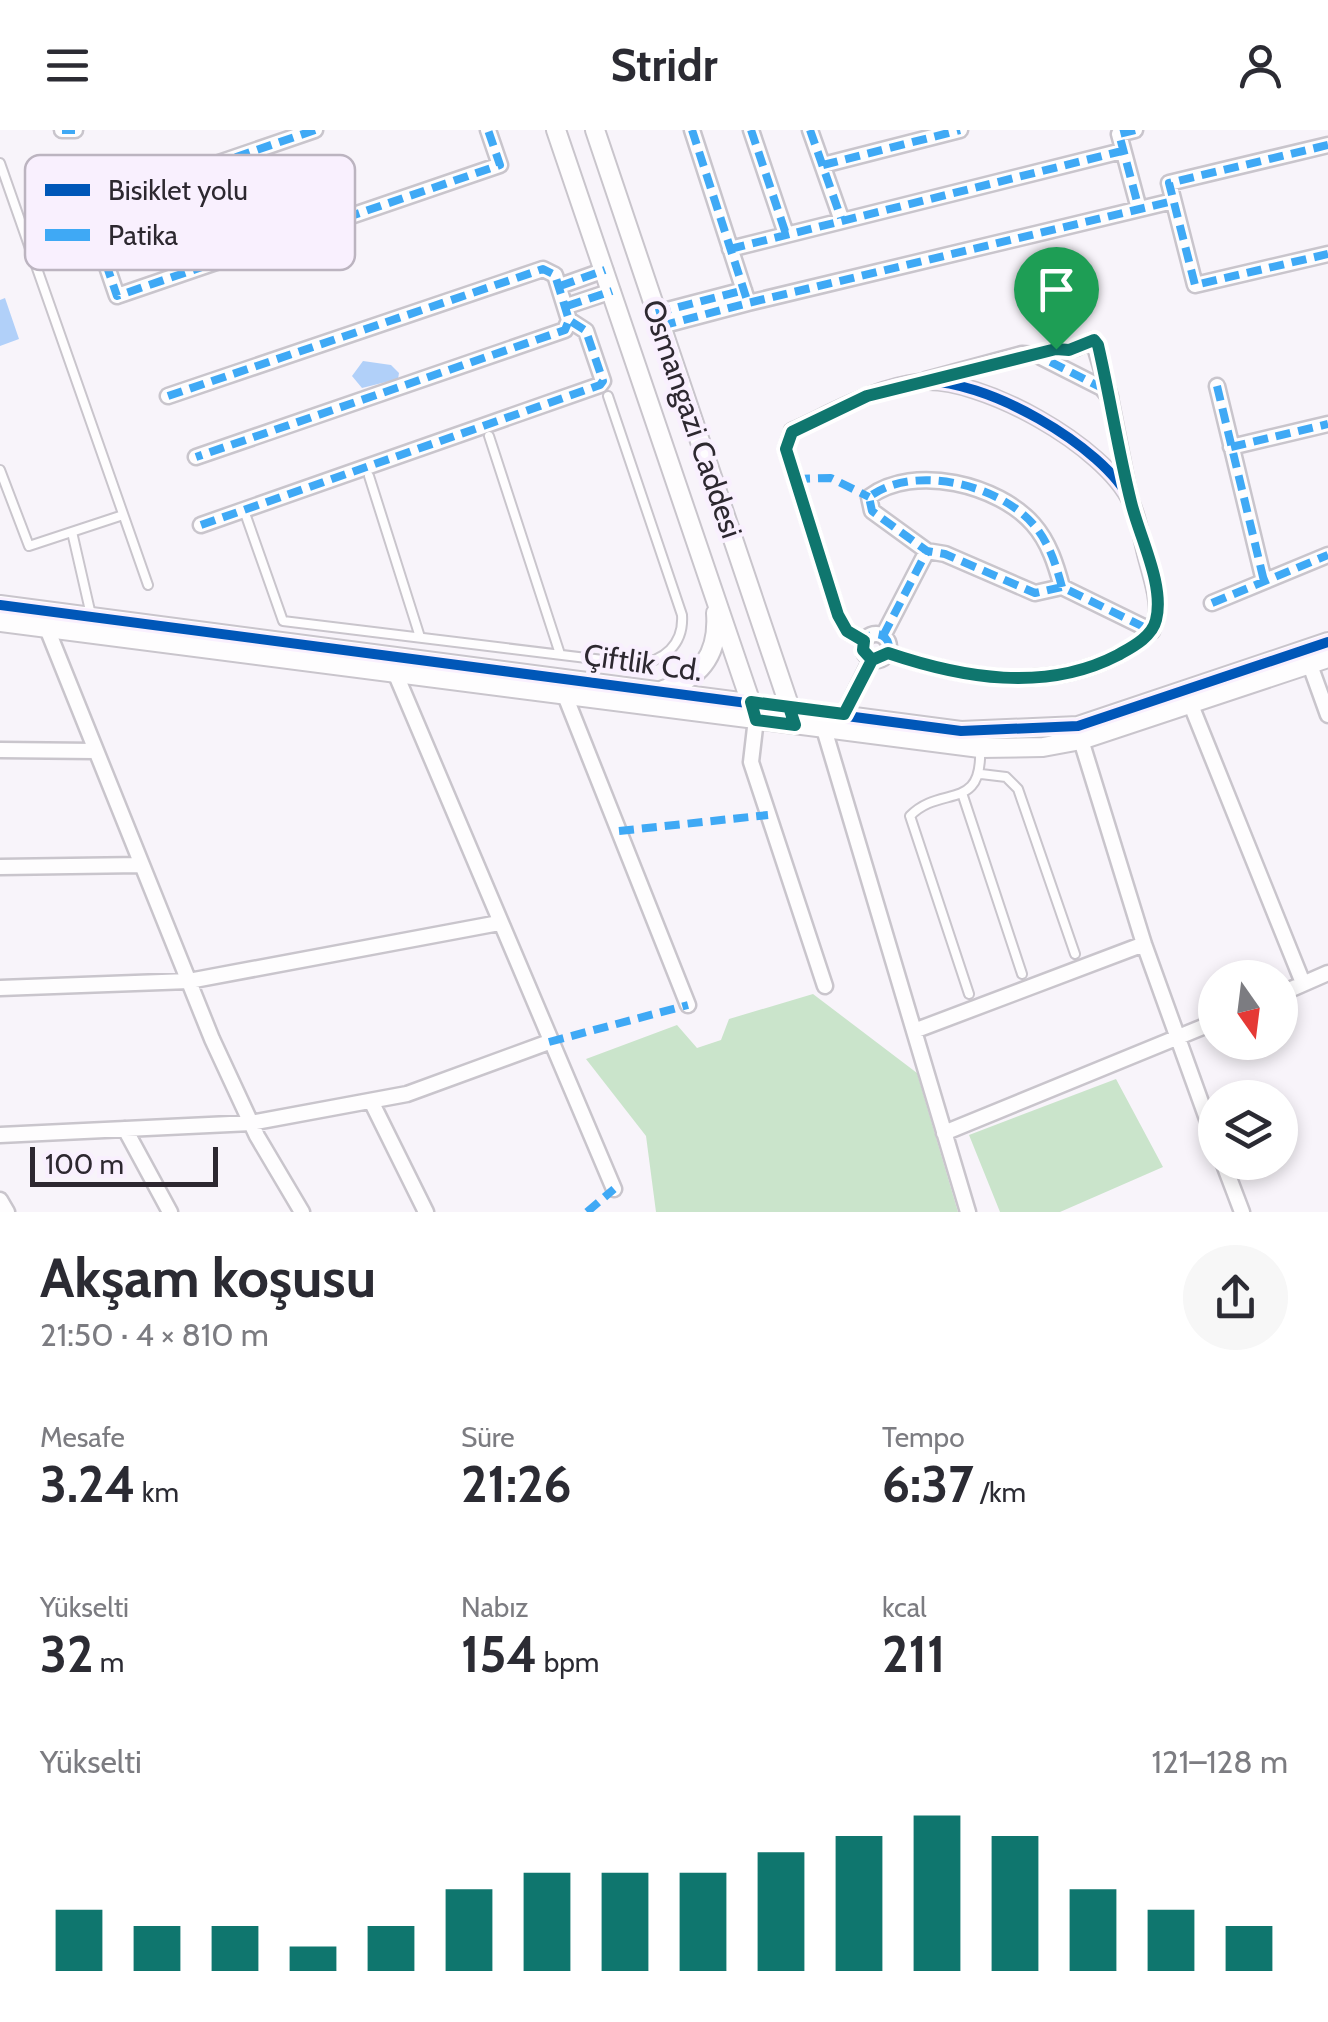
<!DOCTYPE html>
<html lang="tr">
<meta charset="utf-8">
<style>
body{margin:0;font-family:Cabin,sans-serif;background:#f7f7f7;color:#2b2b33;height:100vh;display:flex;flex-direction:column;font-size:38px;white-space:nowrap}
*{box-sizing:border-box;margin:0}
p{font-size:32px;color:#7c7c81}
.icon{flex:none;width:55px;height:55px;fill:none;stroke:currentColor;stroke-width:2;stroke-linecap:round;stroke-linejoin:round}
.map{position:relative;height:1082px;overflow:hidden}
.details{display:flex;flex-direction:column;background:#fff;flex:1}
.details>*{flex:none}
.needle{width:65px;rotate:166deg}
.buttons{position:absolute;left:1198px;top:830px;display:grid;gap:20px}
.buttons a{display:grid;place-items:center;width:100px;height:100px;border-radius:50%;background:#fff;box-shadow:0 5px 15px #0003;font-size:50px}
.scale{position:absolute;left:30px;bottom:25px;width:188px;box-sizing:border-box;padding-left:10px;border:5px solid #2d2830;border-top:0;font-size:28px;line-height:35px;white-space:nowrap;color:#2d2830;-webkit-text-stroke:8px #f9f0fe;paint-order:stroke}
.pin{position:absolute;display:grid;place-items:center;width:85px;height:85px;color:#fff;margin:-102px -42px;border-radius:50% 50% 50% 0;rotate:-45deg;box-shadow:0 0 10px #0007}
.pin .icon{rotate:45deg}
.round{display:grid;place-items:center;flex:none;width:105px;height:105px;border-radius:52px;background:#f7f7f7}
.overview{display:flex;align-items:center;justify-content:space-between;height:170px;padding:0 40px}
h1{font-size:55px;font-weight:700;line-height:75px}
.figures{display:grid;grid-template-columns:repeat(3,1fr);gap:15px;height:170px;padding:10px 40px}
.figures div{display:grid;align-content:center}
.figures b{font-size:50px;font-weight:700}
.figures small{font-size:28px;font-weight:400}
.figures p{font-size:28px}
.chart{height:280px;padding:20px 40px}
.chart p{display:flex;justify-content:space-between}
.chart svg{width:100%;height:180px;margin-top:10px;stroke:#0f766e;stroke-width:6}
header{display:flex;justify-content:space-between;align-items:center;height:130px;padding:0 40px;background:#fff;font-size:45px;font-weight:700}
.map>svg:first-child{display:block}
.green{fill:#cae4cb}
.water{fill:#b1d0f9}
.lines{fill:none;stroke-linecap:round;stroke-linejoin:round}
.service-casing{stroke:#c9c5cc;stroke-width:12}
.minor-casing{stroke:#c9c5cc;stroke-width:19}
.tertiary-casing{stroke:#c9c5cc;stroke-width:22}
.service{stroke:#fefdfe;stroke-width:8}
.minor{stroke:#fefdfe;stroke-width:14}
.tertiary{stroke:#fefdfe;stroke-width:18}
.quiet{stroke:#3fa9f5;stroke-width:8;stroke-dasharray:15 8;stroke-linecap:butt}
.cycleway-casing{stroke:#f9f0fe;stroke-width:16}
.cycleway{stroke:#0057b8;stroke-width:10}
.route-casing{stroke:#fff;stroke-width:20}
.route{stroke:#0f766e;stroke-width:12}
.labels{text-anchor:middle;stroke-width:9;stroke-linejoin:round;paint-order:stroke}
.street-label{font-size:30px;fill:#2d2830;stroke:#f9f0fe}
.key{fill:#f9f0fe;stroke:#bcb4c0;stroke-width:2.5}
.key-label{font-size:28px;fill:#2d2830}
</style>
<header><svg class="icon" aria-label="menu" viewBox="0 0 24 24"><path d="M4 6h16M4 12h16M4 18h16"/></svg>Stridr<svg class="icon" aria-label="person" viewBox="0 0 24 24"><circle cx="12" cy="8" r="4"/><path d="M4 21q1-7 8-7t8 7"/></svg></header>
<div class="map">
<svg width="1328" height="1082" viewBox="0 0 1328 1082">
<rect width="100%" height="100%" fill="#f8f4fa"/>
<path class="green" d="M813,864l104,79 41,139h-302l-10,-76 -60,-77 91,-34 20,23 24,-8 8,-21z
M1116,949l47,88 -103,45h-60l-31,-77z"/>
<path class="water" d="M5,168l14,41 -19,7v-46z
M363,231l28,4 8,8 -1,6 -36,9 -10,-12z"/>
<g class="lines">
<g class="service-casing">
<path id="service" d="M0,33l148,422
M489,306l71,218
M0,340l29,76 91,-30
M369,346l51,161
M246,386l37,105 353,43c28,-2 48,-20 46,-49l-74,-219
M72,402l19,83
M981,644l25,3 12,12 57,165
M962,663l60,181
M969,864l-59,-178c31,-32 73,-3 70,-68"/>
</g>
<g class="minor-casing">
<path id="minor" d="M62,0h13
M315,0l-228,78 30,88 383,-131 -12,-35
M692,0l56,173 425,-102
M751,0l35,104
M810,0l31,88
M1135,0l-16,4 20,75
M1328,15l-159,38 26,102 133,-31
M823,35l137,-35
M730,119l392,-98
M560,156l45,-16
M567,176l45,-15
M656,183l88,-23
M661,196l87,-23
M1037,225l39,-7 17,-8 17,57
M926,250l96,-26 15,1 65,33 8,10 20,101
M1217,256l47,195
M168,266l375,-127 12,6 14,45 -4,10 -369,127
M1231,317l97,-23
M201,395l399,-140 3,-4 -17,-50 -17,-11
M1062,457c-6,-22 -13,-45 -29,-63 -34,-39 -119,-61 -164,-27l3,14 55,40 18,3 90,39 27,-6 90,44
M1212,473l116,-48
M46,496l166,413 45,97 45,76
M863 517a13 13 0 1 1 26 0a13 13 0 1 1-26 0Z
M883,506l44,-85
M864,511l-17,-10 -9,-16 -52,-166 6,-18c40,-18 83,-44 128,-49 61,-6 185,64 211,120 8,17 11,40 16,58 5,18 13,43 9,60 -4,17 -24,27 -38,35 -73,38 -156,23 -230,-2
M1310,535l18,50
M394,540l220,519
M564,563l124,312
M1191,575l112,278
M844,584l27,-54
M756,589l-5,43 74,224
M824,599l144,483
M1081,610l63,204 71,197
M0,620l95,1
M0,737l141,-2
M0,858l189,-7 310,-58
M1280,864l48,-21
M914,901l230,-87
M371,971l55,111
M125,999l45,83
M944,1003l271,-111
M0,1005l251,-12 156,-29 142,-52
M1223,1032l19,50
M0,1070l7,12"/>
</g>
<g class="tertiary-casing">
<path id="tertiary" d="M556,0l198,582
M595,0l198,587
M0,475l961,126 117,-5 250,-84
M0,492l980,126 63,-1 38,-7 247,-82
M663,560c38,-12 56,-36 53,-77"/>
</g>
<use href="#service" class="service"/>
<use href="#minor" class="minor"/>
<use href="#tertiary" class="tertiary"/>
<path class="quiet" d="M62,0h13
M315,0l-228,78 30,88 383,-131 -12,-35
M692,0l56,173 425,-102
M751,0l35,104
M810,0l31,88
M1135,0l-16,4 20,75
M1328,15l-159,38 26,102 133,-31
M823,35l137,-35
M730,119l392,-98
M560,156l45,-16
M567,176l45,-15
M656,183l88,-23
M661,196l87,-23
M1037,225l39,-7 17,-8 17,58
M940,246l82,-22 15,1 65,33 8,10 17,87
M1217,256l47,195
M168,266l375,-127 12,6 14,45 -4,10 -369,127
M1231,317l97,-23
M795,349l36,-1 38,19
M201,395l399,-140 3,-4 -17,-50 -17,-11
M1062,457c-6,-22 -13,-45 -29,-63 -34,-39 -119,-61 -164,-27l3,14 55,40 18,3 90,39 27,-6 90,44
M1212,473l116,-48
M863 517a13 13 0 1 1 26 0a13 13 0 1 1-26 0Z
M883,506l44,-85
M844,584l27,-54
M619,701l149,-16
M549,912l139,-37
M587,1082l27,-23"/>
<g class="cycleway-casing">
<path id="cycleway" d="M0,475l961,126 117,-5 250,-84
M864,511l-17,-10 -9,-16 -52,-166 6,-18c40,-18 83,-44 128,-49 61,-6 185,64 211,120 8,17 11,40 16,58 5,18 13,43 9,60 -4,17 -24,27 -38,35 -73,38 -156,23 -230,-2"/>
</g>
<use href="#cycleway" class="cycleway"/>
</g>
<g class="lines">
<g class="route-casing">
<path id="route" d="M1056,219l-189,47 -75,36 -6,17 52,166 9,16 17,10 -1,9 9,10 -28,54 -93,-12 5,18 39,5 -6,-18 55,7 28,-54 16,-7c74,25 157,40 230,2 14,-8 34,-18 38,-35 9,-35 -17,-84 -25,-118 -13,-52 -21,-105 -33,-157l-4,-5 -25,10 -13,-1"/>
</g>
<use href="#route" class="route"/>
</g>
<g class="labels">
<g class="street-label">
<text transform="translate(692 289) rotate(71)" y="10">Osmangazi Caddesi</text>
<text transform="translate(643 533) rotate(8)" y="10">Çiftlik Cd.</text>
</g>
</g>
<rect x="25" y="25" width="330" height="115" rx="15" class="key"/>
<rect x="45" y="54" width="45" height="12" fill="#0057b8"/>
<rect x="45" y="99" width="45" height="12" fill="#3fa9f5"/>
<g class="key-label">
<text x="108" y="70">Bisiklet yolu</text>
<text x="108" y="115">Patika</text>
</g>
</svg>
<div class="buttons">
<a><svg class="needle" viewBox="-14 -14 28 28"><path d="M0-13l5 13h-10z" fill="#e53935"/><path d="M0 13l5-13h-10z" fill="#7c7c81"/></svg></a>
<a><svg class="icon" aria-label="layers" viewBox="0 0 24 24"><path d="M12 4l9 5-9 5-9-5zM3 14l9 5 9-5"/></svg></a>
</div>
<div class="scale">100 m</div>
<div class="pin" style="left:1056px;top:219px;background:#1e9e55"><svg class="icon" aria-label="arrive" viewBox="0 0 24 24"><path d="M6 21V4h12l-3 4 3 4H6"/></svg></div>
</div>
<section class="details">
<div class="overview"><div><h1>Akşam koşusu</h1><p>21:50 · 4 × 810 m</p></div><a class="round"><svg class="icon" aria-label="share" viewBox="0 0 24 24"><path d="M12 15V3M7 8l5-5 5 5M5 13v7h14v-7"/></svg></a></div>
<div class="figures">
<div><p>Mesafe</p><b>3.24<small> km</small></b></div>
<div><p>Süre</p><b>21:26</b></div>
<div><p>Tempo</p><b>6:37<small> /km</small></b></div>
</div>
<div class="figures">
<div><p>Yükselti</p><b>32<small> m</small></b></div>
<div><p>Nabız</p><b>154<small> bpm</small></b></div>
<div><p>kcal</p><b>211</b></div>
</div>
<div class="chart"><p><span>Yükselti</span>121–128 m</p>
<svg viewBox="0 0 160 44" preserveAspectRatio="none"><path d="M5 44V29M15 44V33M25 44V33M35 44V38M45 44V33M55 44V24M65 44V20M75 44V20M85 44V20M95 44V15M105 44V11M115 44V6M125 44V11M135 44V24M145 44V29M155 44V33"/></svg>
</div>
</section>
